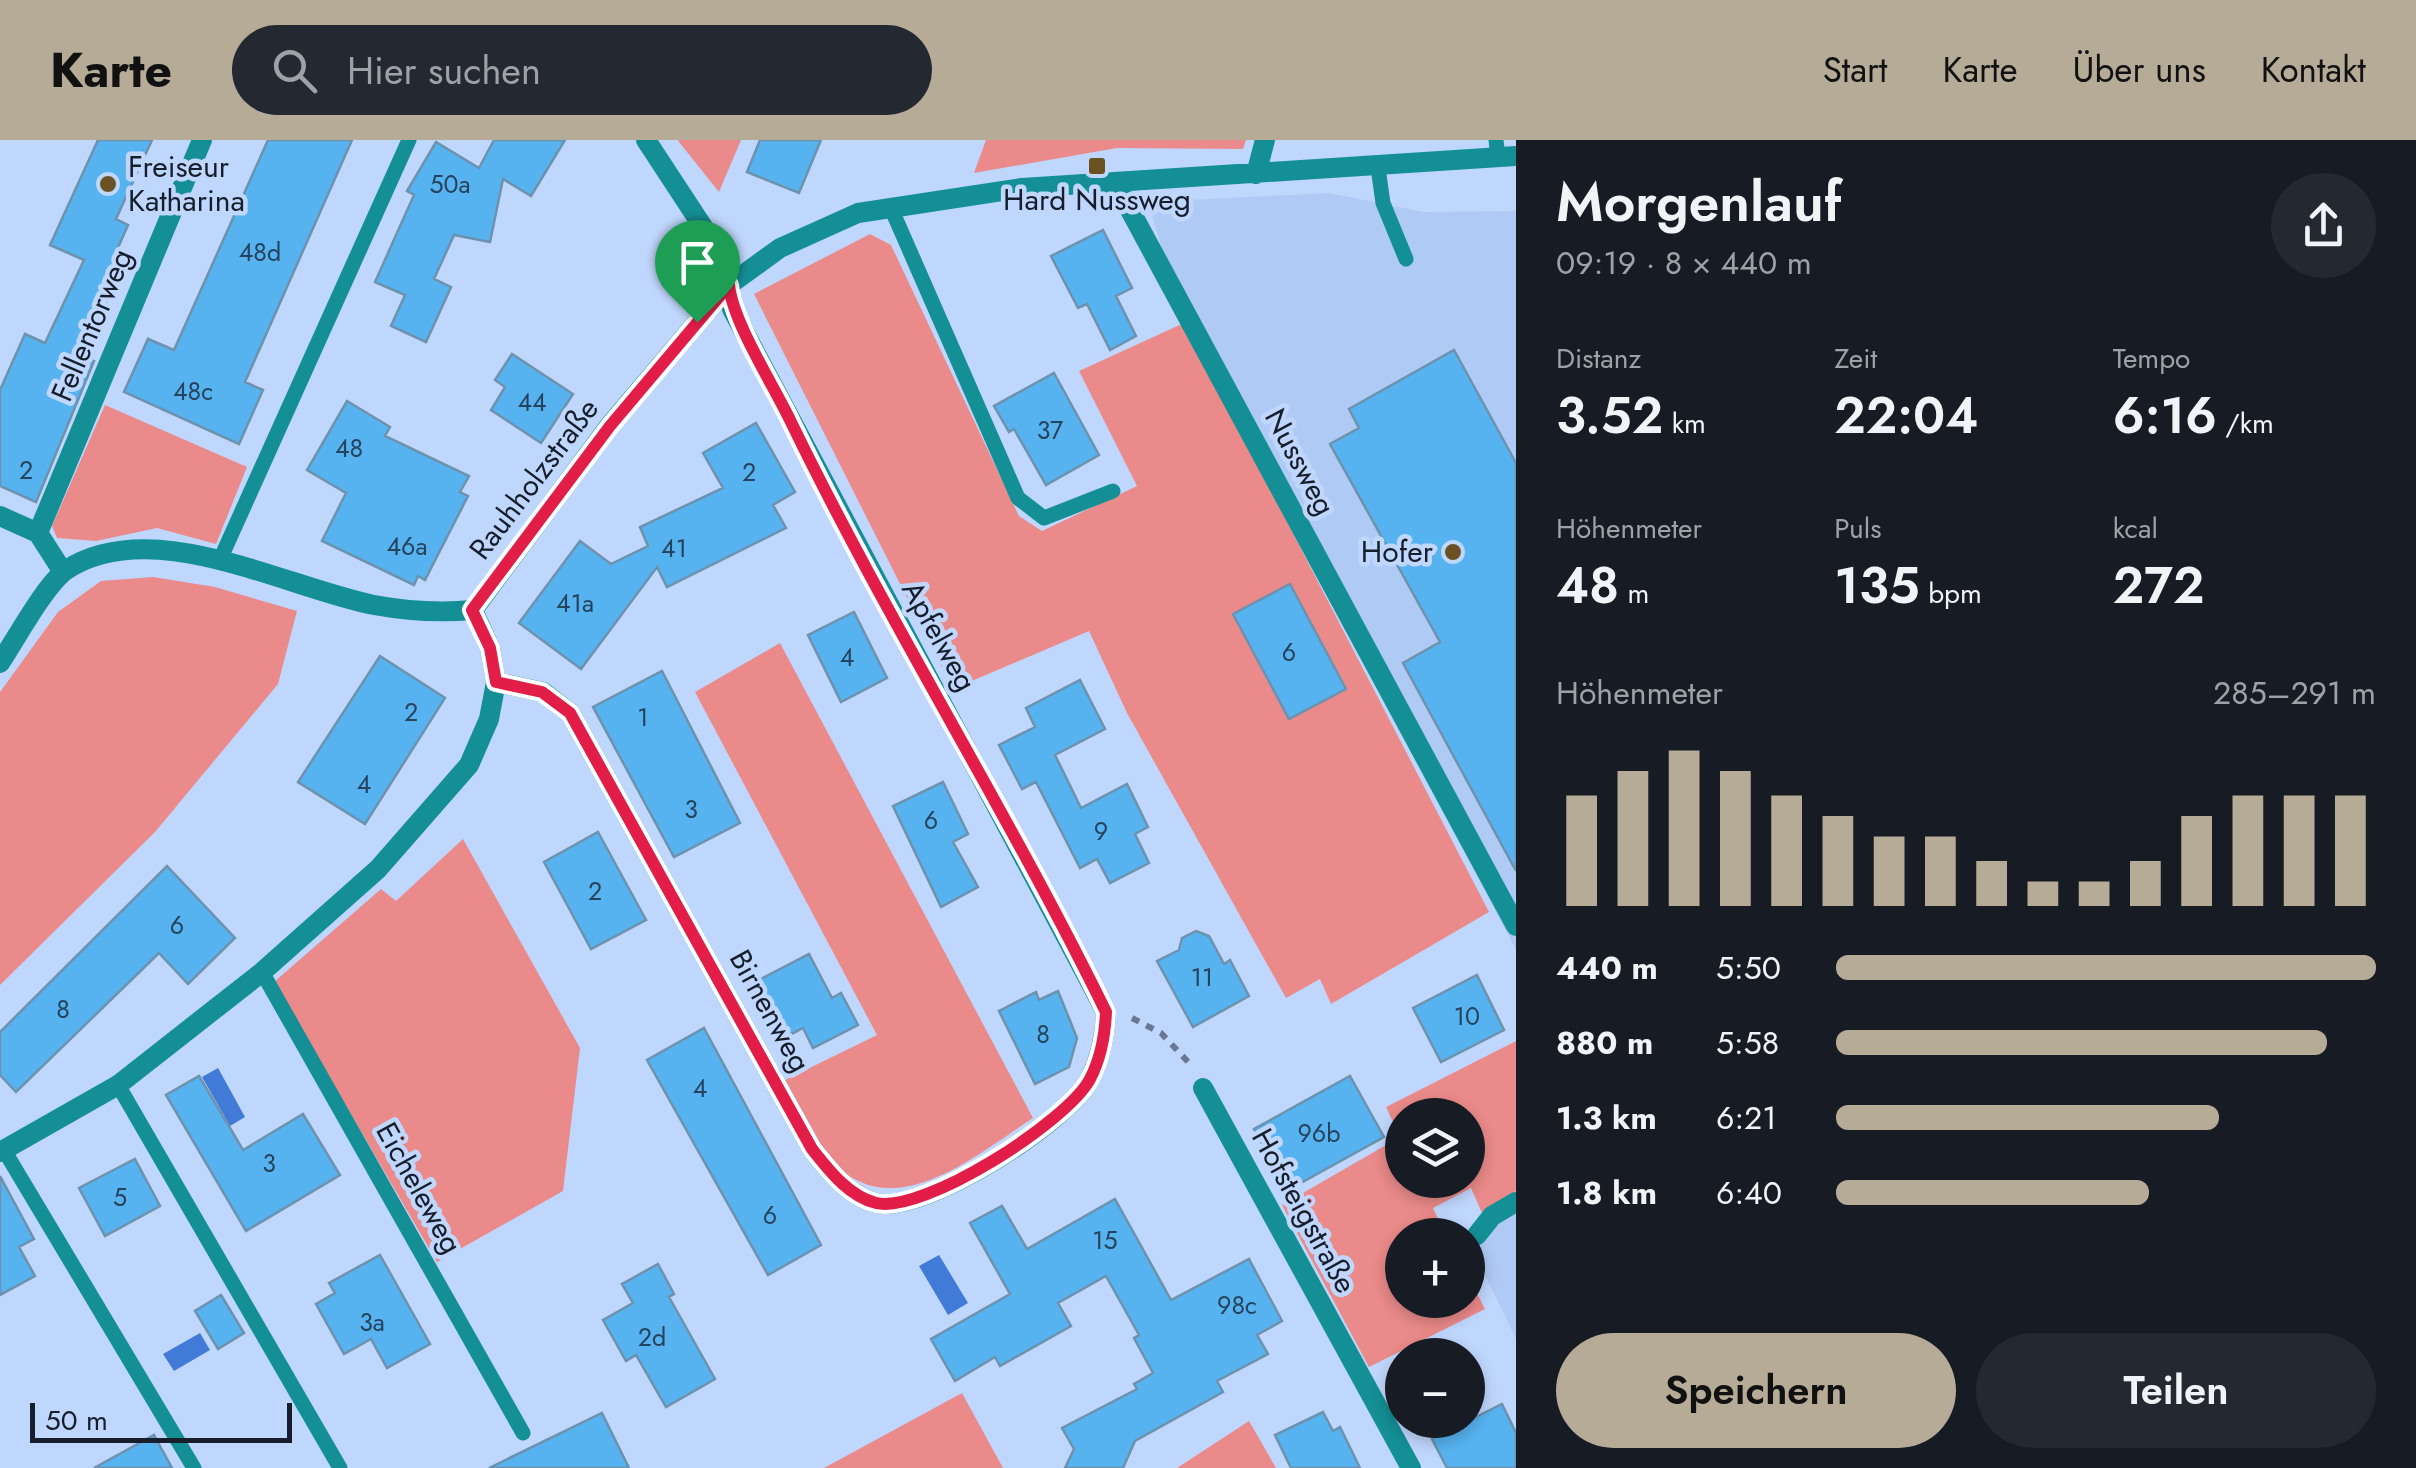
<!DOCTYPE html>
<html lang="de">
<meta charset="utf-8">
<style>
body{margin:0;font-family:Jost,sans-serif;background:#242831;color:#f1f3f6;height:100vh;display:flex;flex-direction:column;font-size:38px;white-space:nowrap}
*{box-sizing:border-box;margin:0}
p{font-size:32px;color:#9ea1a6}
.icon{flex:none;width:55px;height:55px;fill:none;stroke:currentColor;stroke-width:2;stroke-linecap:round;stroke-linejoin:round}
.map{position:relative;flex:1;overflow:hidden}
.details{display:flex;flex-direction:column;background:#171b24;width:900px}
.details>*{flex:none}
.tools{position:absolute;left:1385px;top:958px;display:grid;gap:20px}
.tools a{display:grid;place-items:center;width:100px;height:100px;border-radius:50%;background:#171b24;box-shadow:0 5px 15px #0003;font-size:50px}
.scale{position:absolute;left:30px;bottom:25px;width:262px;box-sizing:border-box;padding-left:10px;border:5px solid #161e2c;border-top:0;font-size:28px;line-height:35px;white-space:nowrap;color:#161e2c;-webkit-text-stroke:8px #c0d7fd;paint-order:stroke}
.pin{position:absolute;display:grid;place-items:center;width:85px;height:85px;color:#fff;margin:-102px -42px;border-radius:50% 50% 50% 0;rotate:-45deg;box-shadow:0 0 10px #0007}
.pin .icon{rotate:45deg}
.round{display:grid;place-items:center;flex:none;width:105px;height:105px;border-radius:52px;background:#242831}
.headline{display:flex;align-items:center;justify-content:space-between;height:170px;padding:0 40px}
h1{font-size:55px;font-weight:600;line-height:75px}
.metrics{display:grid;grid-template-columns:repeat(3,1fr);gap:15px;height:170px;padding:10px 40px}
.metrics div{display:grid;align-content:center}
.metrics b{font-size:50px;font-weight:600}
.metrics small{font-size:28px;font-weight:400}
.metrics p{font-size:28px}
.chart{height:280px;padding:20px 40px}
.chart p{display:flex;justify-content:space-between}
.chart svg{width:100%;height:180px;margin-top:10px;stroke:#b5ab97;stroke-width:6}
.button{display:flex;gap:20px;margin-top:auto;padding:20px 40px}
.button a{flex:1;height:115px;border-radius:60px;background:#b5ab97;color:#111;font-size:40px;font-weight:600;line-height:115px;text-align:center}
.button a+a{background:#242831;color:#f1f3f6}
ul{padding:0 40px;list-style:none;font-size:32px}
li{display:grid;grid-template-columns:160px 120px 1fr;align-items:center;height:75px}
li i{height:25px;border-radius:12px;background:#b5ab97}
header{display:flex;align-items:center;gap:60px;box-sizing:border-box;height:140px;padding:0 50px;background:#b5ab97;color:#111}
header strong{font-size:48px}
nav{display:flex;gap:55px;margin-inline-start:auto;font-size:35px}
.search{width:700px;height:90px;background:#242831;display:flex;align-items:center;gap:25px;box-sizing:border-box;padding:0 35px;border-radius:55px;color:#9ea1a6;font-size:38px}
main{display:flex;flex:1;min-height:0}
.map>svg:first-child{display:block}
.built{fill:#b0caf6}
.green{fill:#eb8a8a;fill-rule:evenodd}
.water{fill:#427ad8}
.building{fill:#57b3f0;stroke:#6c92ae;stroke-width:2.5}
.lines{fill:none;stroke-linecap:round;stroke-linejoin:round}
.path{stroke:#697892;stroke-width:6;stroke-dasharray:8 8;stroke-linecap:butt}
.lane{stroke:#148f95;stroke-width:15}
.street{stroke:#148f95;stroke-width:20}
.route-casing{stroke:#fff;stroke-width:20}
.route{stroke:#e11d48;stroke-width:12}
.poi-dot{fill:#6b5223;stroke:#c0d7fd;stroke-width:4}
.labels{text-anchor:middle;stroke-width:9;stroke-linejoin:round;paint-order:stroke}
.number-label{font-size:25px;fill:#26435d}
.poi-label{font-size:30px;fill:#161e2c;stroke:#c0d7fd;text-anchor:start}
.street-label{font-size:30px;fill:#161e2c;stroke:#c0d7fd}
</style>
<header>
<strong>Karte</strong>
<div class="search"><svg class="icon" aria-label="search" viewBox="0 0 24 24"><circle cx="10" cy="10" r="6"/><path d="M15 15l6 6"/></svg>Hier suchen</div>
<nav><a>Start</a><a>Karte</a><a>Über uns</a><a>Kontakt</a></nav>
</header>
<main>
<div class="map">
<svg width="1516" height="1328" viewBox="0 0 1516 1328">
<rect width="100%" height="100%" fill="#c0d7fd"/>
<path class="built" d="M1329,53l95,19 92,-1v739l-332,-627 -36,-121z
M1516,1071v128l-48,-99z"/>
<path class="green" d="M678,0h63l-22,52 -40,-50z
M986,0h260l-3,9 -126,-1 -143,25z
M870,94l21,11 128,271 23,15 95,-45 -58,-115 105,-48 305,589 -158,92 -11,-25 -34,19 -159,-285 -38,-82 -136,58 -199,-395z
M105,265l142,62 -31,77 -59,-16 -61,13 -39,-3 -5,-12z
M153,437l62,10 82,24 -19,73 -123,148 -155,153v-293l58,-80 43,-31z
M780,503l253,475c-56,36 -139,110 -201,43 -19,-21 -32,-56 -47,-81l92,-45 -182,-343z
M463,699l117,209 -17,143 -126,71 -163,-280 107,-93 15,12z
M1516,901v150l-34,22 -11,-25 -38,20 13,27h-44v65h66v-24l17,33 -116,58 -87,-162 118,-68 -14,-30zM1402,975h66v65h-66z
M962,1253l41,75h-179z
M1249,1281l27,47h-99z"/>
<path class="water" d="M218,928l27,49 -15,9 -28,-49z
M939,1115l29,48 -20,12 -29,-49z
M200,1193l10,17 -36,21 -11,-17z"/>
<path class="building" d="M98,0h54l-36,79 12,6 -15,34 10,5 -41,92 12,5 -58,141 -36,-16v-96l25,-56 20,9 39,-83 -34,-15z
M268,0h84l-107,242 18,8 -24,54 -115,-52 24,-53 26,11z
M494,0h71l-34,56 -28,-17 -13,63 -36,-7 -20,44 17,8 -25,55 -35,-16 14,-31 -30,-13 39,-87 -7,-4 29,-49 43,26z
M760,0h61l-22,53 -52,-21z
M1103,90l29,58 -16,8 20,40 -26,14 -23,-46 -9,4 -27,-52z
M1454,210l62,113v408l-113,-208 37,-21 -110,-198 29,-16 -10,-19z
M512,214l61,40 -32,49 -50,-33 14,-23 -10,-7z
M1054,233l45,82 -53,30 -32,-56 -5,3 -15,-26z
M347,261l43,26 -5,9 84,40 -9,16 8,4 -43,84 -7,-4 -4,9 -92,-44 24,-48 -39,-23z
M756,283l39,69 -22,13 13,23 -119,59 -10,-20 -76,102 -62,-46 61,-82 31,23 37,-18 -8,-19 83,-39 -20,-35z
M1290,444l56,105 -57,30 -56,-105z
M854,472l33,66 -46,24 -33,-67z
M380,516l65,42 -80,126 -67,-42z
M662,531l78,152 -66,34 -81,-150z
M1080,540l25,49 -50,26 26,53 46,-24 21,43 -13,7 14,29 -39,20 -13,-24 -17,9 -44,-86 -14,7 -23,-44 36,-18 -9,-19z
M943,642l25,52 -15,8 25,45 -37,20 -48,-101z
M598,692l48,88 -55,29 -47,-87z
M167,726l68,72 -47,46 -29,-31 -143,139 -16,-17v-43z
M1196,791l13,5 15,28 6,-4 19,36 -56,31 -36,-66 22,-11 3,-12z
M809,814l23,44 9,-5 17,32 -45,23 -10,-20 -17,9 -29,-56z
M1477,835l27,55 -63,32 -28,-54z
M1058,851l19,47 -8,29 -34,17 -36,-73 37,-19 3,8z
M704,888l117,217 -53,30 -121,-215z
M199,936l44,74 60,-36 37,61 -94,56 -80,-136z
M1350,936l34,61 -96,53 -34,-61z
M135,1019l25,47 -55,30 -26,-48z
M0,1036l34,63 -15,8 16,29 -35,19z
M1115,1059l56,101 78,-41 33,62 -25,14 11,19 -51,27 6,11 -88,49 -12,27h-58l9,-19 -12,-21 75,-39 -3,-5 19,-11 -19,-35 5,-3 -33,-59 -48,27 13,23 -71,40 -5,-9 -40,24 -24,-42 79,-45 -40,-71 32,-17 25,43z
M380,1115l50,89 -43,24 -16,-29 -27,15 -28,-50 19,-11 -6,-10z
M658,1124l16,30 -5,3 46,82 -49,28 -30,-52 -10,6 -23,-41 30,-17 -11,-19z
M221,1155l23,38 -26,16 -23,-38z
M1502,1264l14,29v35h-69l-15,-29z
M1323,1272l10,19 7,-4 20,41h-69l-16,-33z
M602,1273l27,55h-140z
M154,1295l18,33h-78z"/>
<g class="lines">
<path class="path" d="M1132,878l29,15 30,32"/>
<path class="lane" d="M1496,0l2,17
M1378,28l5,35 23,56
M891,68l127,290 26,20 69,-27
M219,422l190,-422
M262,832l261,461
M118,945l222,383
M4,1010l190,318"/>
<path class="street" d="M1256,34l9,-34
M1116,44l400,742
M0,376l38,17 25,39
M38,393l164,-393
M0,523c16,-24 45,-78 66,-93 86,-56 218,17 308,35 33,6 66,8 99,5l137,-185 119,-140 51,-37 78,-35 164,-25 494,-32
M496,542l47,10 27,21 242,436c17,21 36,47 64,54 49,11 192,-81 214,-124 11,-22 15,-44 16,-67l-374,-703 -8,-50 -78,-119
M1203,948l208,380
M0,1012l118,-67 144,-113 116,-103 91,-104 20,-46 7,-37 -6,-34 -17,-38
M1477,1095l15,-19 24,-14"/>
</g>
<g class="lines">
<g class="route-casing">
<path id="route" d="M729,145c4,38 44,99 62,137 97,200 217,390 315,590 -1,23 -5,46 -16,67 -22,42 -166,135 -214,124 -28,-7 -47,-33 -64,-54l-242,-436 -28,-21 -46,-10 -6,-34 -18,-38 138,-184z"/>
</g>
<use href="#route" class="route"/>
</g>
<g class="poi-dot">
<rect x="1087" y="16" width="20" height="20" rx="5"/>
<circle cx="108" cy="44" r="10"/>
<circle cx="1453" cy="412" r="10"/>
</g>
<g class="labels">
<g class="number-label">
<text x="450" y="53">50a</text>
<text x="260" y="121">48d</text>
<text x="193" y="260">48c</text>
<text x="532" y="271">44</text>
<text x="1050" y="299">37</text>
<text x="349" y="317">48</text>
<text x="26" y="339">2</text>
<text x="749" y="341">2</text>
<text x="407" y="415">46a</text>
<text x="674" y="417">41</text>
<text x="575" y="472">41a</text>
<text x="1289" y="521">6</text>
<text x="847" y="526">4</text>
<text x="411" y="581">2</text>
<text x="643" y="586">1</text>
<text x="364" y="653">4</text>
<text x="691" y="678">3</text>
<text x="931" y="689">6</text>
<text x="1101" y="700">9</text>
<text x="595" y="760">2</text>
<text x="177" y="794">6</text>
<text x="1202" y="846">11</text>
<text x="63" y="878">8</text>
<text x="1467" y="885">10</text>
<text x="1043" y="903">8</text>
<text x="700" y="957">4</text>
<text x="1319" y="1002">96b</text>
<text x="269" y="1032">3</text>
<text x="120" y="1066">5</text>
<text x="770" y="1084">6</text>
<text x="1105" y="1109">15</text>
<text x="1237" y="1174">98c</text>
<text x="372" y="1191">3a</text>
<text x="652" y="1206">2d</text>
</g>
<g class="poi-label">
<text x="128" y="37">Freiseur<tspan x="128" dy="34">Katharina</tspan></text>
<text x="1097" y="70" text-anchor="middle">Hard Nussweg</text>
<text x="1433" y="422" text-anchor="end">Hofer</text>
</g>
<g class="street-label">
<text transform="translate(92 185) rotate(-67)" y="10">Fellentorweg</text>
<text transform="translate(1300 322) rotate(62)" y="10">Nussweg</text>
<text transform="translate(534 339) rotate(-53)" y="10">Rauhholzstraße</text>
<text transform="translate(939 496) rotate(61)" y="10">Apfelweg</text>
<text transform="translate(770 871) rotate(61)" y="10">Birnenweg</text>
<text transform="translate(419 1048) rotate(61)" y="10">Eicheleweg</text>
<text transform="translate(1304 1071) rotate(61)" y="10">Hofsteigstraße</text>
</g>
</g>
</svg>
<div class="tools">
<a><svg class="icon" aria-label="layers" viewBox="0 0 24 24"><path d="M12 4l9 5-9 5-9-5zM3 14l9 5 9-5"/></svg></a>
<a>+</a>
<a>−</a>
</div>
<div class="scale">50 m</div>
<div class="pin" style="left:697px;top:182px;background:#1e9e55"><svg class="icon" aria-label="arrive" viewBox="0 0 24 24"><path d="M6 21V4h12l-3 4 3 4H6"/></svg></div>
</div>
<section class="details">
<div class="headline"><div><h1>Morgenlauf</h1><p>09:19 · 8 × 440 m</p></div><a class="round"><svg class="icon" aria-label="share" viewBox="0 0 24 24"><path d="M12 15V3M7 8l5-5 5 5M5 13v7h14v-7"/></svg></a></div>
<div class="metrics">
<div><p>Distanz</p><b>3.52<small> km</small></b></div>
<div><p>Zeit</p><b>22:04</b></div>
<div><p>Tempo</p><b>6:16<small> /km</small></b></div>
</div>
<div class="metrics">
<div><p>Höhenmeter</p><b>48<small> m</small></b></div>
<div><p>Puls</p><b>135<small> bpm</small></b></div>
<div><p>kcal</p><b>272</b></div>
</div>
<div class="chart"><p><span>Höhenmeter</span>285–291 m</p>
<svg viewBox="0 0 160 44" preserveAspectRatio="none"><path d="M5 44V17M15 44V11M25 44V6M35 44V11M45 44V17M55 44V22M65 44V27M75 44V27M85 44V33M95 44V38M105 44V38M115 44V33M125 44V22M135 44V17M145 44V17M155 44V17"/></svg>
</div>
<ul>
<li><b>440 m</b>5:50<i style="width:100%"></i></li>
<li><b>880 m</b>5:58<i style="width:91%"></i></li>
<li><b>1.3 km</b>6:21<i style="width:71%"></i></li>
<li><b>1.8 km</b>6:40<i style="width:58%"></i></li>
</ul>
<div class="button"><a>Speichern</a><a>Teilen</a></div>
</section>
</main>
